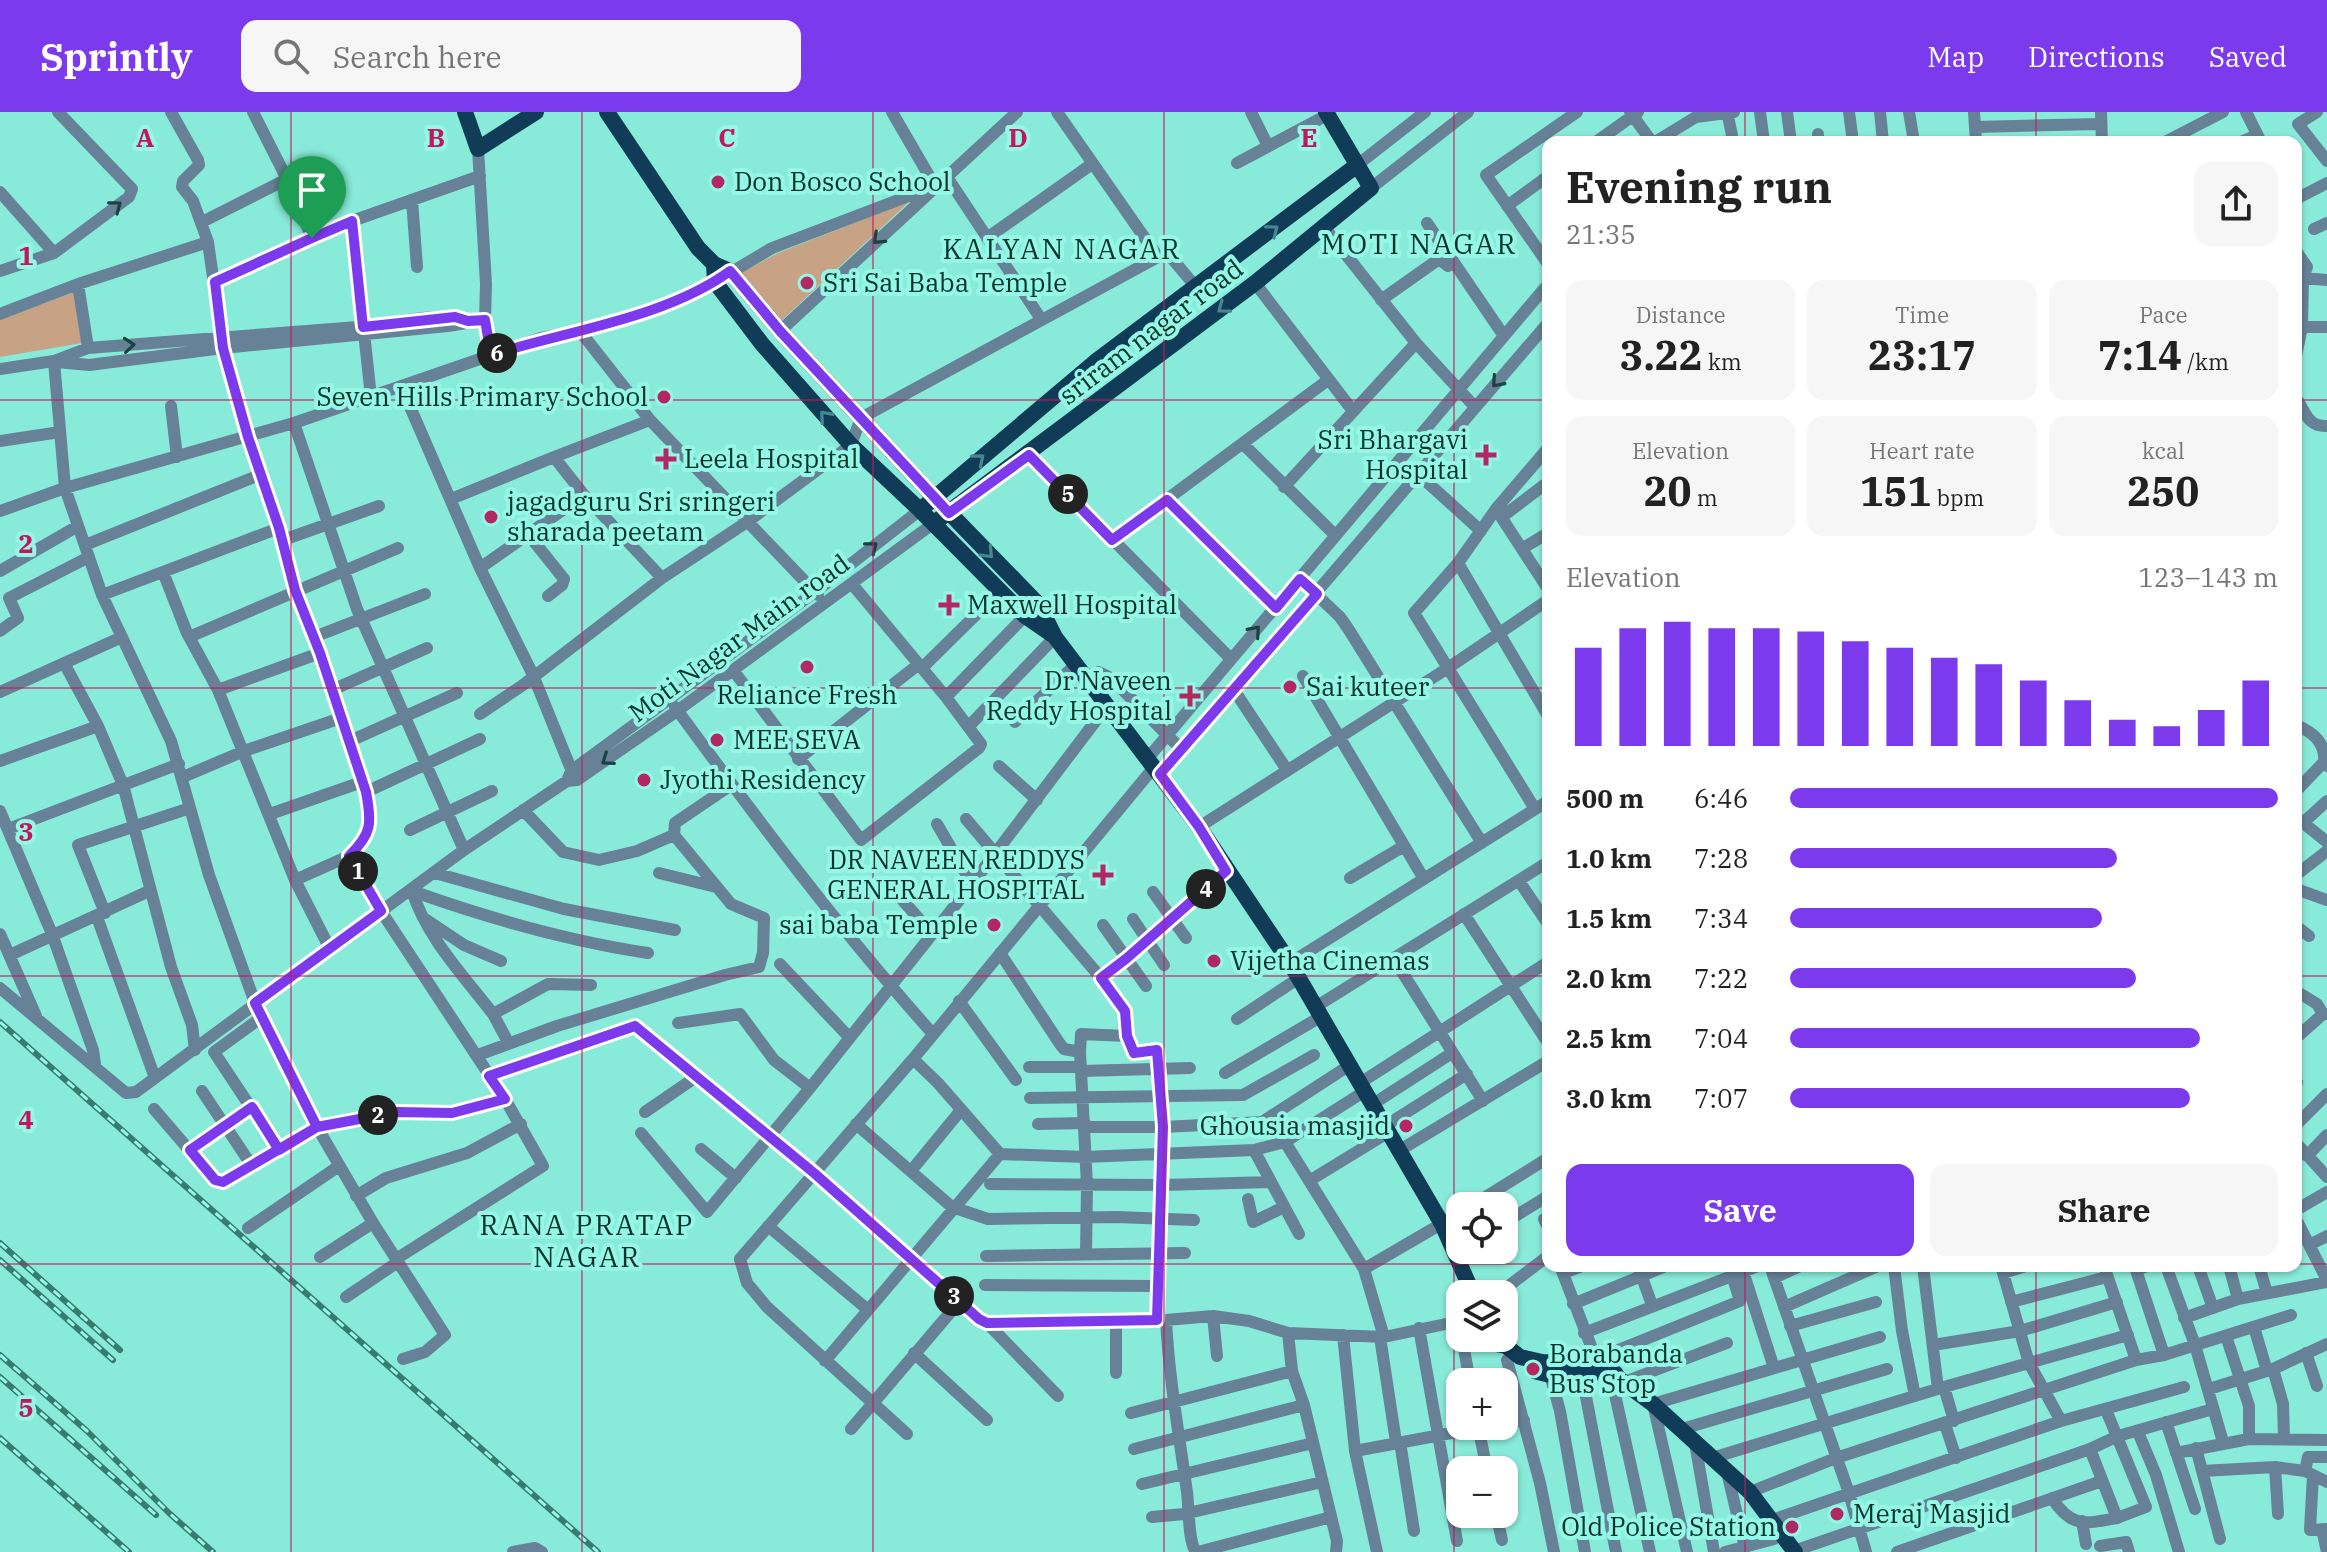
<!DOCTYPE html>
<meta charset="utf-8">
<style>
body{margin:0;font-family:"IBM Plex Serif",serif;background:#f6f6f6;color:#222;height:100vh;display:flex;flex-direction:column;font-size:30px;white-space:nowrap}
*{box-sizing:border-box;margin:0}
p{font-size:26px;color:#767676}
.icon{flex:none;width:44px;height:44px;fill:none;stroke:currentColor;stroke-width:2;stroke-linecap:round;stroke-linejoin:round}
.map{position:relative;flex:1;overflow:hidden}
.drawer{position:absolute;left:1542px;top:24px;width:760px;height:1136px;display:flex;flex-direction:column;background:#fff;border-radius:16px;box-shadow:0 2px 6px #0004}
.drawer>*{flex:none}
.controls{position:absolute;left:1446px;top:1080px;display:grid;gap:16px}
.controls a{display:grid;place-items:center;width:72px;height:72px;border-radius:16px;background:#fff;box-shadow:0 2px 6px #0004;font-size:40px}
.pin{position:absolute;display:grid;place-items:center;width:68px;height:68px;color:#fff;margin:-82px -34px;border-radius:50% 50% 50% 0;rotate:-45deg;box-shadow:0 0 8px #0007}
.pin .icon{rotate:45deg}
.km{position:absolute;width:40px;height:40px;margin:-20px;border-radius:50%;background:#222;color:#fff;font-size:22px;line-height:40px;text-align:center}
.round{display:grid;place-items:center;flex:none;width:84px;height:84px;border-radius:16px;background:#f6f6f6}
.overview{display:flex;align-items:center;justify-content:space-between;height:136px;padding:0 24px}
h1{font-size:44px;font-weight:700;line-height:60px}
.figures{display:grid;grid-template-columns:repeat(3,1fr);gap:12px;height:136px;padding:8px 24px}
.figures div{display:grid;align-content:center;border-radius:16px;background:#f6f6f6;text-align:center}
.figures b{font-size:40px;font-weight:700}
.figures small{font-size:22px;font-weight:400}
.figures p{font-size:22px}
.chart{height:224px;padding:16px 24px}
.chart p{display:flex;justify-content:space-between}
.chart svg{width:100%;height:144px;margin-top:8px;stroke:#7c3aed;stroke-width:6}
.primary-button{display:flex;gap:16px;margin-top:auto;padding:16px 24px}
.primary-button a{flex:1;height:92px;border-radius:16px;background:#7c3aed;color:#fff;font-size:32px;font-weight:700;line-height:92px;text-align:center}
.primary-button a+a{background:#f6f6f6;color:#222}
ul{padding:0 24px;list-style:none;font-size:26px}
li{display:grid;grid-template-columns:128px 96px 1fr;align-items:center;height:60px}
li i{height:20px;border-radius:10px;background:#7c3aed}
header{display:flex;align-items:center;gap:48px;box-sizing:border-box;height:112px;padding:0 40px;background:#7c3aed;color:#fff}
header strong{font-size:38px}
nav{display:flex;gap:44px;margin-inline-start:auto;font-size:28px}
.search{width:560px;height:72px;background:#f6f6f6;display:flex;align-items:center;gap:20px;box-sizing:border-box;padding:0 28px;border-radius:16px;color:#767676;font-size:30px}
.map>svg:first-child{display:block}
.green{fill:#c7a284}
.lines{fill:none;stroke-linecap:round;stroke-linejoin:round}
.minor{stroke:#678296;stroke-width:12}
.major{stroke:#113c57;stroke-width:16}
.rail-casing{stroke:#387b6f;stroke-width:6}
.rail{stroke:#95f8e6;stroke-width:3;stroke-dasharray:9;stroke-linecap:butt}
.oneway{stroke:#194341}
.oneway2{stroke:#468790}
.route-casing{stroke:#fff;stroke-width:16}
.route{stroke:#7c3aed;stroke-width:10}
.grid{fill:none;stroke:#c2185b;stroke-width:2;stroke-opacity:0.55}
.poi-dot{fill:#b32762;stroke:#95f8e6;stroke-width:3}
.labels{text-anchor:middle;stroke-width:8;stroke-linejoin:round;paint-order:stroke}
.poi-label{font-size:26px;fill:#05332c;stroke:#95f8e6;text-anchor:start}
.street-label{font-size:26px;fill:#05332c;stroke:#95f8e6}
.neighbourhood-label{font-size:28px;letter-spacing:2px;fill:#05332c;stroke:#95f8e6}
.grid-label{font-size:26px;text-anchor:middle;font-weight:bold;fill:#c2185b;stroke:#95f8e6;stroke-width:8;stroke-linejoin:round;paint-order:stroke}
</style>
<header>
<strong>Sprintly</strong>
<div class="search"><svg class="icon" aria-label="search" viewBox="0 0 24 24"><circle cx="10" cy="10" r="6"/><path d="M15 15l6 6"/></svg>Search here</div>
<nav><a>Map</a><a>Directions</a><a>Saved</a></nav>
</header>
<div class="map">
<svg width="2327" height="1440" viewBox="0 0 2327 1440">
<rect width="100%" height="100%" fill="#88ebd9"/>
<path class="green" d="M910,89l-130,121 -41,-48 39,-21z
M74,180l8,51 -82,14v-37z"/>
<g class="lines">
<path class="minor" d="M253,0l34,67 25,59
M892,0l43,74
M1251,0l17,34
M1630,0l22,30
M1727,0l5,23 -2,7
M1760,0l4,30
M1787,0l4,30
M1849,0l4,30
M1880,0l3,30
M1909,0l5,30
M1974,0l2,30
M2101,0l1,30
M2246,0l15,30
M2317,0l-19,12 29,37
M1975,15l124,-3
M1818,22v8
M1596,30l42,-30
M1655,30l41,-25 38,-5
M2165,30l58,-30
M2241,30l16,-7
M478,37l8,135 -1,36 6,35
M1237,51l90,-48
M1356,54l69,-54
M947,65l94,142
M1371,76l97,-76
M0,80l54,61
M2296,87l31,-16
M412,88l5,67
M1507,94l41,-30
M352,109l19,176
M202,110l85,-43
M1427,111l77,113
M1324,115l92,116 59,64
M2314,117l13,-6
M987,126l105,-74
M2296,139l11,16 -4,11 -1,49 -6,29
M1158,145l11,-2 27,32
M1548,152l-62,-89 91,-63
M0,159l54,-18 75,-56 3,-8 -74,-77
M2303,166l24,2
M215,170l137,-61 128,-45
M1255,171l98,128
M78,172l10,64
M1381,188l58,-41 9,7
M0,202l78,-30 130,-42
M2302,215h25
M580,219l70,89 168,175
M780,219l237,-219
M54,249l11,127 37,107 69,146 38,134 46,128 62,124 56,96 72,112 -20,17 -22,7
M57,250l32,3 134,-17 225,-22 37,-6
M0,257l54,-8 34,-13c90,-7 180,-14 270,-21 35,-3 76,-16 110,-6
M401,274l79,182 53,107 40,99
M2296,286c10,14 11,29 31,28
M171,294l6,51
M294,311l63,186 107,241
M0,329l60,-9
M1243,332l92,91
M1029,343l202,204
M1418,362l63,57
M1284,375l132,-144
M584,383l-30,-38 96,-37
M451,387l103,-42
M1167,388l109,108
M1496,397l52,80
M0,399l65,-23 229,-65 247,-85 39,-7 91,-29 44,-20 57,-34 163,-62
M1502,405l46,-35
M528,422l36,45 -2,6 -14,11
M283,428l96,-34
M1112,428l216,-160
M85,433l177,-71
M1523,436l25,-15
M1458,451l90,153
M480,456l104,-73 78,83
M0,459l78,-45
M163,460l24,61 31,57
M1300,467l40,38 9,13 133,213
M102,483l177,-67
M0,519l18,-13 -9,-20 80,-41
M189,525l209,-89
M314,525l111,-43
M320,541l-102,37 77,190 35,69
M64,551l34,63 25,59 48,182 21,58 3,25
M922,556l78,-77
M733,558l128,170 118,-92 2,-4 -35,-47 -94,-113
M1085,564l14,-4 12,6 71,72
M1303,564l121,203
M332,578l95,-42
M1234,578l53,80
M0,580l122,-55
M946,585l79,-81
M675,595c82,112 165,223 258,327
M480,602l43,-29 139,-107 85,-56 104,-77 10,-27 297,-161 -101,-145
M1015,610l61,-58
M2296,613c17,7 30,18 28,37l3,4
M969,614l86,-89
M350,629l107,-48
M1148,646l400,-474
M798,647l121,-95
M0,649l98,-35
M999,654l38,34
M1160,662l388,-451
M183,665l61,-26 97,-33
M567,669l4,-10 244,-179 105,-82
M2296,679l28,-29
M366,680l114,-53
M1535,697l-121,-196 44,-50 38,-54 52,-61
M523,698l40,42 36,8 38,-9 37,-16
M0,699l52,123 41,116 2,14
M270,702l92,-32
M2296,705l31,25
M966,707l135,159 24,33 2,25 -46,-2 -1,18 7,133 -1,68
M2304,710l23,-21
M937,712l35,60
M1199,715l249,-159 100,-68
M8,717l171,-65
M410,718l82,-39
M435,761l129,36 111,21
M659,761l57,14
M2296,763l31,-24
M1350,766l54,-32
M295,768l54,-24
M1519,769l29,43
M2296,777l31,11
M412,779c76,27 156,50 236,62
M412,779c15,47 51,84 81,123
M1153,780l33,46
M899,784l33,38
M105,801l-27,-68 112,-37
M1464,802l84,129
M97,805l58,161
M425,807l39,26 37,16
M1133,807l31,46
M1103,813l43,61
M2296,814l13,10
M0,822l36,82
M1000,841l60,91 4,5 16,3
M10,843l139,-64
M1394,847l89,142
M1290,851l258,-162
M780,852l68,72
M1101,866l26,-20 99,-87
M0,876l126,105 10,-1 328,-242 103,-69 10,-1 100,-69 257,-188
M2296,879l21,13 6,10
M959,889l57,79
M1317,894l231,-144
M262,905l-48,35 65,98
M1237,907l62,-41
M678,911l62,-9 34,46 36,28
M1127,924l7,17 23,-3 6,77 -6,193
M2296,926l27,-24h4
M508,930l-15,-28 55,-30 43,1
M478,943l79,-29 168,-51 34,-8 4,-14 1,-35 -33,-14 -57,-69 1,-12 56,-38
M913,947l25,24 62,71 85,3 169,-7 31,-8 80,-51
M1029,955h52
M1081,959l109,-3
M1225,961l97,-57
M489,964l146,-50 179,147 165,146 8,4 71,73
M1360,971l188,-121
M2296,972l1,-2
M202,979l50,75
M1030,986l213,-3 71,-40
M1373,992l79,-51
M154,997l61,71 8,2 94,-55 80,-15 55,1 53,-14 -124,-188 -32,-55c23,-22 23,-34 17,-64l-46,-139 -25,-63 -16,-62 -31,-91 -25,-89 -15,-106 -15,-41 -11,-14 1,-6 16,-16 -1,-5 -27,-48
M645,1000l51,-35
M1262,1010l88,-57
M856,1012l96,83 36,12 129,-2 77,3
M1038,1012l47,-1
M2296,1013l31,-31
M1385,1014l82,-52
M1085,1015h78l99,-5 23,20 79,127 20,68h-4l16,105h4l14,89
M641,1021l66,79 103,-124 162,-204 135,-178
M2296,1031l31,34
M701,1037l35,29
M190,1038l62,-43
M1254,1038l45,84
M1400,1038l148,-89
M2307,1044l20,-21
M911,1059l50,-61
M1309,1069l80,-49
M990,1072l173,1 108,-3
M356,1084l30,-18 81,-25 54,-29
M1248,1087l5,23 31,-15
M1471,1094l77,-48
M2296,1098l31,-18
M1548,1105l-4,2 4,8
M2296,1107l31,61
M1504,1111l44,-27
M768,1114l99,83
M248,1116l91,-62
M2311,1132l16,-8
M986,1144l199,-3
M320,1145l53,-34
M396,1147l147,-93 -38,-67
M1560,1154l38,98
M1638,1154l14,39
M1770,1154l79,227 17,59
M1894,1154l8,65 13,65
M1923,1154l15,123
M2001,1154l28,97 32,58
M2104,1154l32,94
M2147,1154l-11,4 28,85
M2166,1154l29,79 28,97
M2198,1154l15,42
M2229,1154l9,33
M2259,1154l8,27
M1364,1157l96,-56
M1743,1159l31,97
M1563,1161l19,-7
M2003,1161l23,-7
M1774,1166l26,-12
M985,1173l174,1
M1498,1182l50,-38
M346,1185l52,-35
M2011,1190l96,-25
M1573,1192l93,-38
M1784,1195l94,-41
M1213,1204l4,40
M2184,1206l54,-19 89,-17
M1116,1208v53
M1166,1208c3,58 13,115 21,172 2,15 1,50 9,60
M987,1211l179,-3 47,-4 36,5 39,12 96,4 76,-16
M1790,1214l86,-24
M2254,1215l13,44
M1419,1216l38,213
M1288,1221l4,38 12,34 33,136 -1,11
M1584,1221l174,-67
M1343,1223l12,116 22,101
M2226,1224l23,70v33
M1462,1226l8,44
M1933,1233l87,-14 97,-29
M914,1241l73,67
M2306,1241l11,33
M1596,1247l144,-58 -8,-26
M1507,1248l33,123 14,69
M825,1249l175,-207
M2273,1257l10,35 1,35
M1581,1259l35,181
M1550,1263l10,36 25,141
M1612,1269l38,171
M1624,1270l103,-39
M1944,1275l10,34
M2209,1277l64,-20 54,-25
M1131,1301l161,-42
M2166,1310l29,87
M1504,1311l20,-3
M1945,1312l11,34
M1478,1314l9,44
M851,1317l109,-128
M1682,1317l205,-60
M2138,1320l18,43 23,77
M907,1322l-140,-127 -20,-24 -7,-24 173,-200 242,-293
M1695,1331l19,109
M2196,1336l24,91
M1134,1337l170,-44
M2090,1337l27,69 29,-11 -40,-97
M1355,1339l134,-25
M2176,1341l73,-14 78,1
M1712,1346l232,-71 184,-52
M2275,1355l3,47
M2202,1359l73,-4 30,4 22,11
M2305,1359l3,-14h19
M1727,1360l18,76
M2313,1363l-3,55 17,-1
M1142,1372l171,-41
M1750,1380l86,-34 300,-98 28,-5 127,-40
M2052,1386c19,30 33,26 65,20
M1496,1402l6,26
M1152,1405l32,-3 138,-32
M1772,1408l289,-99 123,-34
M2082,1409l4,23
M2322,1417l5,23
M2100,1434l26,-4 3,10
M1794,1439l296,-102 28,-13 95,-27
M513,1440l22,-4 7,4
M1198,1440l133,-35
M1687,1440l-34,-148 227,-67
M1725,1440l49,-13 9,-6
M1897,1440l205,-71"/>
<path class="major" d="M465,0l13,37 58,-37
M607,0l91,136 16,16 16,7 50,60 154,166 105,108 16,32 144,190 91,136 152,261 31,70
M714,152l1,18 47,62 89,101 69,65 105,106 29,20
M920,398l175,-148 261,-196
M934,411l321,-240 116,-95 -45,-76
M1496,1232l10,2 14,11 22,5 42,2 31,9 4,6 34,25 97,88 45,60
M1534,1259l16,4 41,1"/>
<g class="rail-casing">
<path id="rail" d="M0,910l598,530
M0,1131l120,107
M0,1148l113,100
M0,1243l87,76 82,82 44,39
M0,1265l156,138
M0,1326l129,114"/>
</g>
<use href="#rail" class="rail"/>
</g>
<defs><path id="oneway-chevron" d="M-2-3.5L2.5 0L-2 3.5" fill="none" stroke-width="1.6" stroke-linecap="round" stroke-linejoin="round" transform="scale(2)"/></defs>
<g class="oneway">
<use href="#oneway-chevron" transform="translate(116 94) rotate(-37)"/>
<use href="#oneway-chevron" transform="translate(878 127) rotate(137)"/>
<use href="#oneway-chevron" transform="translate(129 233) rotate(-5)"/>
<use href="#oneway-chevron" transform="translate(1497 270) rotate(131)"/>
<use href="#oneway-chevron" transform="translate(872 435) rotate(-38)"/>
<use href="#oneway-chevron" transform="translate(1255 519) rotate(-49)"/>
<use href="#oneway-chevron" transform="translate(607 648) rotate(145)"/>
</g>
<g class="oneway2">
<use href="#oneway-chevron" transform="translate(1273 118) rotate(-37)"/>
<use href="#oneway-chevron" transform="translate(1223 196) rotate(143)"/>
<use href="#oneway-chevron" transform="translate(825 304) rotate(-131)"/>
<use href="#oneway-chevron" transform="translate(979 347) rotate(-40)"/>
<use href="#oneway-chevron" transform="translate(988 441) rotate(46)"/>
</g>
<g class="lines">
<g class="route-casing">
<path id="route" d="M312,126l-97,44 8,66 25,89 31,91 16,62 25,63 46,139c6,31 6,42 -17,64l32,55 -126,92 62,124 -94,55 -8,-2 -25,-30 62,-43 27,43 38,-23 80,-15 55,1 53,-14 -16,-23 146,-50 179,147 165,146 8,4 170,-3 6,-193 -6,-77 -23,3 -7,-17 -2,-25 -24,-33 26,-20 99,-87 -27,-44 -39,-53 157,-180 -17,-15 -24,29 -109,-108 -55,40 -83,-85 -80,58 -169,-182 -50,-60c-64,47 -164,60 -239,84l-6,-35 -17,1 -13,-4 -92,10 -11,-106 -40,17"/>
</g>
<use href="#route" class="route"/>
</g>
<path class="grid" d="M291,0v1440M582,0v1440M873,0v1440M1164,0v1440M1454,0v1440M1745,0v30M2036,0v30M0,288h1548M2296,288h31M0,576h1548M2296,576h31M0,864h1548M2296,864h31M0,1152h1548M2296,1152h31M1745,1154v286M2036,1154v286"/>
<g class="poi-dot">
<circle cx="718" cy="70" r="8"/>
<circle cx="807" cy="171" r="8"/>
<circle cx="664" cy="285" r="8"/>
<path d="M1482 331h8v8h8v8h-8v8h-8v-8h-8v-8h8z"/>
<path d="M662 335h8v8h8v8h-8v8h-8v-8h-8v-8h8z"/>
<circle cx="491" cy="405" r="8"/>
<path d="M945 481h8v8h8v8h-8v8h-8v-8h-8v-8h8z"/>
<circle cx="807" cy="555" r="8"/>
<circle cx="1290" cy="575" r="8"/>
<path d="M1186 572h8v8h8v8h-8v8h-8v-8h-8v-8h8z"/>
<circle cx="717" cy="628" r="8"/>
<circle cx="644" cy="668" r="8"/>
<path d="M1099 751h8v8h8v8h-8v8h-8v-8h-8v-8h8z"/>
<circle cx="994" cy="813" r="8"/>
<circle cx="1214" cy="849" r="8"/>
<circle cx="1406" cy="1014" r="8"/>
<circle cx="1533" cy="1257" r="8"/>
<circle cx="1837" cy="1402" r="8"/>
<circle cx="1792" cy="1415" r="8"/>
</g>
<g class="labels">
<g class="poi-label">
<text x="734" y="79">Don Bosco School</text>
<text x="823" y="180">Sri Sai Baba Temple</text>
<text x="648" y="294" text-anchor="end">Seven Hills Primary School</text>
<text x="1468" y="337" text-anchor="end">Sri Bhargavi<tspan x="1468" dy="30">Hospital</tspan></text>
<text x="684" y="356">Leela Hospital</text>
<text x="507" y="399">jagadguru Sri sringeri<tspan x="507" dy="30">sharada peetam</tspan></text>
<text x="967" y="502">Maxwell Hospital</text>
<text x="1172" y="578" text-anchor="end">Dr Naveen<tspan x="1172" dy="30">Reddy Hospital</tspan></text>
<text x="1306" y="584">Sai kuteer</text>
<text x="807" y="592" text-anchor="middle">Reliance Fresh</text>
<text x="733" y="637">MEE SEVA</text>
<text x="660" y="677">Jyothi Residency</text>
<text x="1085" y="757" text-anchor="end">DR NAVEEN REDDYS<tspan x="1085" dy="30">GENERAL HOSPITAL</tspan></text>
<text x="978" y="822" text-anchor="end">sai baba Temple</text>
<text x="1230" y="858">Vijetha Cinemas</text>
<text x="1390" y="1023" text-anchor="end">Ghousia masjid</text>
<text x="1549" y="1251">Borabanda<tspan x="1549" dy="30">Bus Stop</tspan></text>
<text x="1853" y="1411">Meraj Masjid</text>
<text x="1776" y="1424" text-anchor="end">Old Police Station</text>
</g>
<g class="street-label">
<text transform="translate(1151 220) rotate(-37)" y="9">sriram nagar road</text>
<text transform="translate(739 526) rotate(-36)" y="9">Moti Nagar Main road</text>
</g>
<g class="neighbourhood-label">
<text x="1419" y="142">MOTI NAGAR</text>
<text x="1062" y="147">KALYAN NAGAR</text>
<text x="587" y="1123">RANA PRATAP<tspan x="587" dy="32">NAGAR</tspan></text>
</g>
</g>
<g class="grid-label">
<text x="145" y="35">A</text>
<text x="436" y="35">B</text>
<text x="727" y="35">C</text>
<text x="1018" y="35">D</text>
<text x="1309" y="35">E</text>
<text x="26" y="153">1</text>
<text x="26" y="441">2</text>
<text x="26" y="729">3</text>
<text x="26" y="1017">4</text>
<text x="26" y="1305">5</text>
</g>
</svg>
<div class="controls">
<a><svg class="icon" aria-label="locate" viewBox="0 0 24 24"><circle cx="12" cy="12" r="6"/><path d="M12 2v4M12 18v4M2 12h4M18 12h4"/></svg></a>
<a><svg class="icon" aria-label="layers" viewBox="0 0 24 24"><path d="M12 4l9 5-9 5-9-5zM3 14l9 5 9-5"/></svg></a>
<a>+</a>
<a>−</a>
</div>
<div class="pin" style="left:312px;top:126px;background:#1e9e55"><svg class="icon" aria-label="arrive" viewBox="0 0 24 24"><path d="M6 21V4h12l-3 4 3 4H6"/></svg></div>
<b class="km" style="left:358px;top:759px">1</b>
<b class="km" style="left:378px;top:1003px">2</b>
<b class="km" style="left:954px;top:1184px">3</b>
<b class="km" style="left:1206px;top:777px">4</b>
<b class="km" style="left:1068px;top:382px">5</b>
<b class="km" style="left:497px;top:241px">6</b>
<section class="drawer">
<div class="overview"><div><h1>Evening run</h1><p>21:35</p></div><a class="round"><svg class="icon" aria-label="share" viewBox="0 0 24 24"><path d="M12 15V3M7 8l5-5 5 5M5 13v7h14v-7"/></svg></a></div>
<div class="figures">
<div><p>Distance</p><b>3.22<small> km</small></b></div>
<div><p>Time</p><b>23:17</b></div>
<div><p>Pace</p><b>7:14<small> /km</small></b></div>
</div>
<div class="figures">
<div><p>Elevation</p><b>20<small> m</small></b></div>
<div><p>Heart rate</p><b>151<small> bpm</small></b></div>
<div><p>kcal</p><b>250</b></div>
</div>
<div class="chart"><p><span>Elevation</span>123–143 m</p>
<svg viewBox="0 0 160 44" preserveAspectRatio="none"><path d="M5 44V14M15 44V8M25 44V6M35 44V8M45 44V8M55 44V9M65 44V12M75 44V14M85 44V17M95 44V19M105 44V24M115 44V30M125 44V36M135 44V38M145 44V33M155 44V24"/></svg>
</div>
<ul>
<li><b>500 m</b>6:46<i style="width:100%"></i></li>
<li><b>1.0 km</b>7:28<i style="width:67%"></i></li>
<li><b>1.5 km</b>7:34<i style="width:64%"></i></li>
<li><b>2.0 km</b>7:22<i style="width:71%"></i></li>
<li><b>2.5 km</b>7:04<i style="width:84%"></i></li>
<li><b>3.0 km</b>7:07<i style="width:82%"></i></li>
</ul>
<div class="primary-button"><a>Save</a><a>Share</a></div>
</section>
</div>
